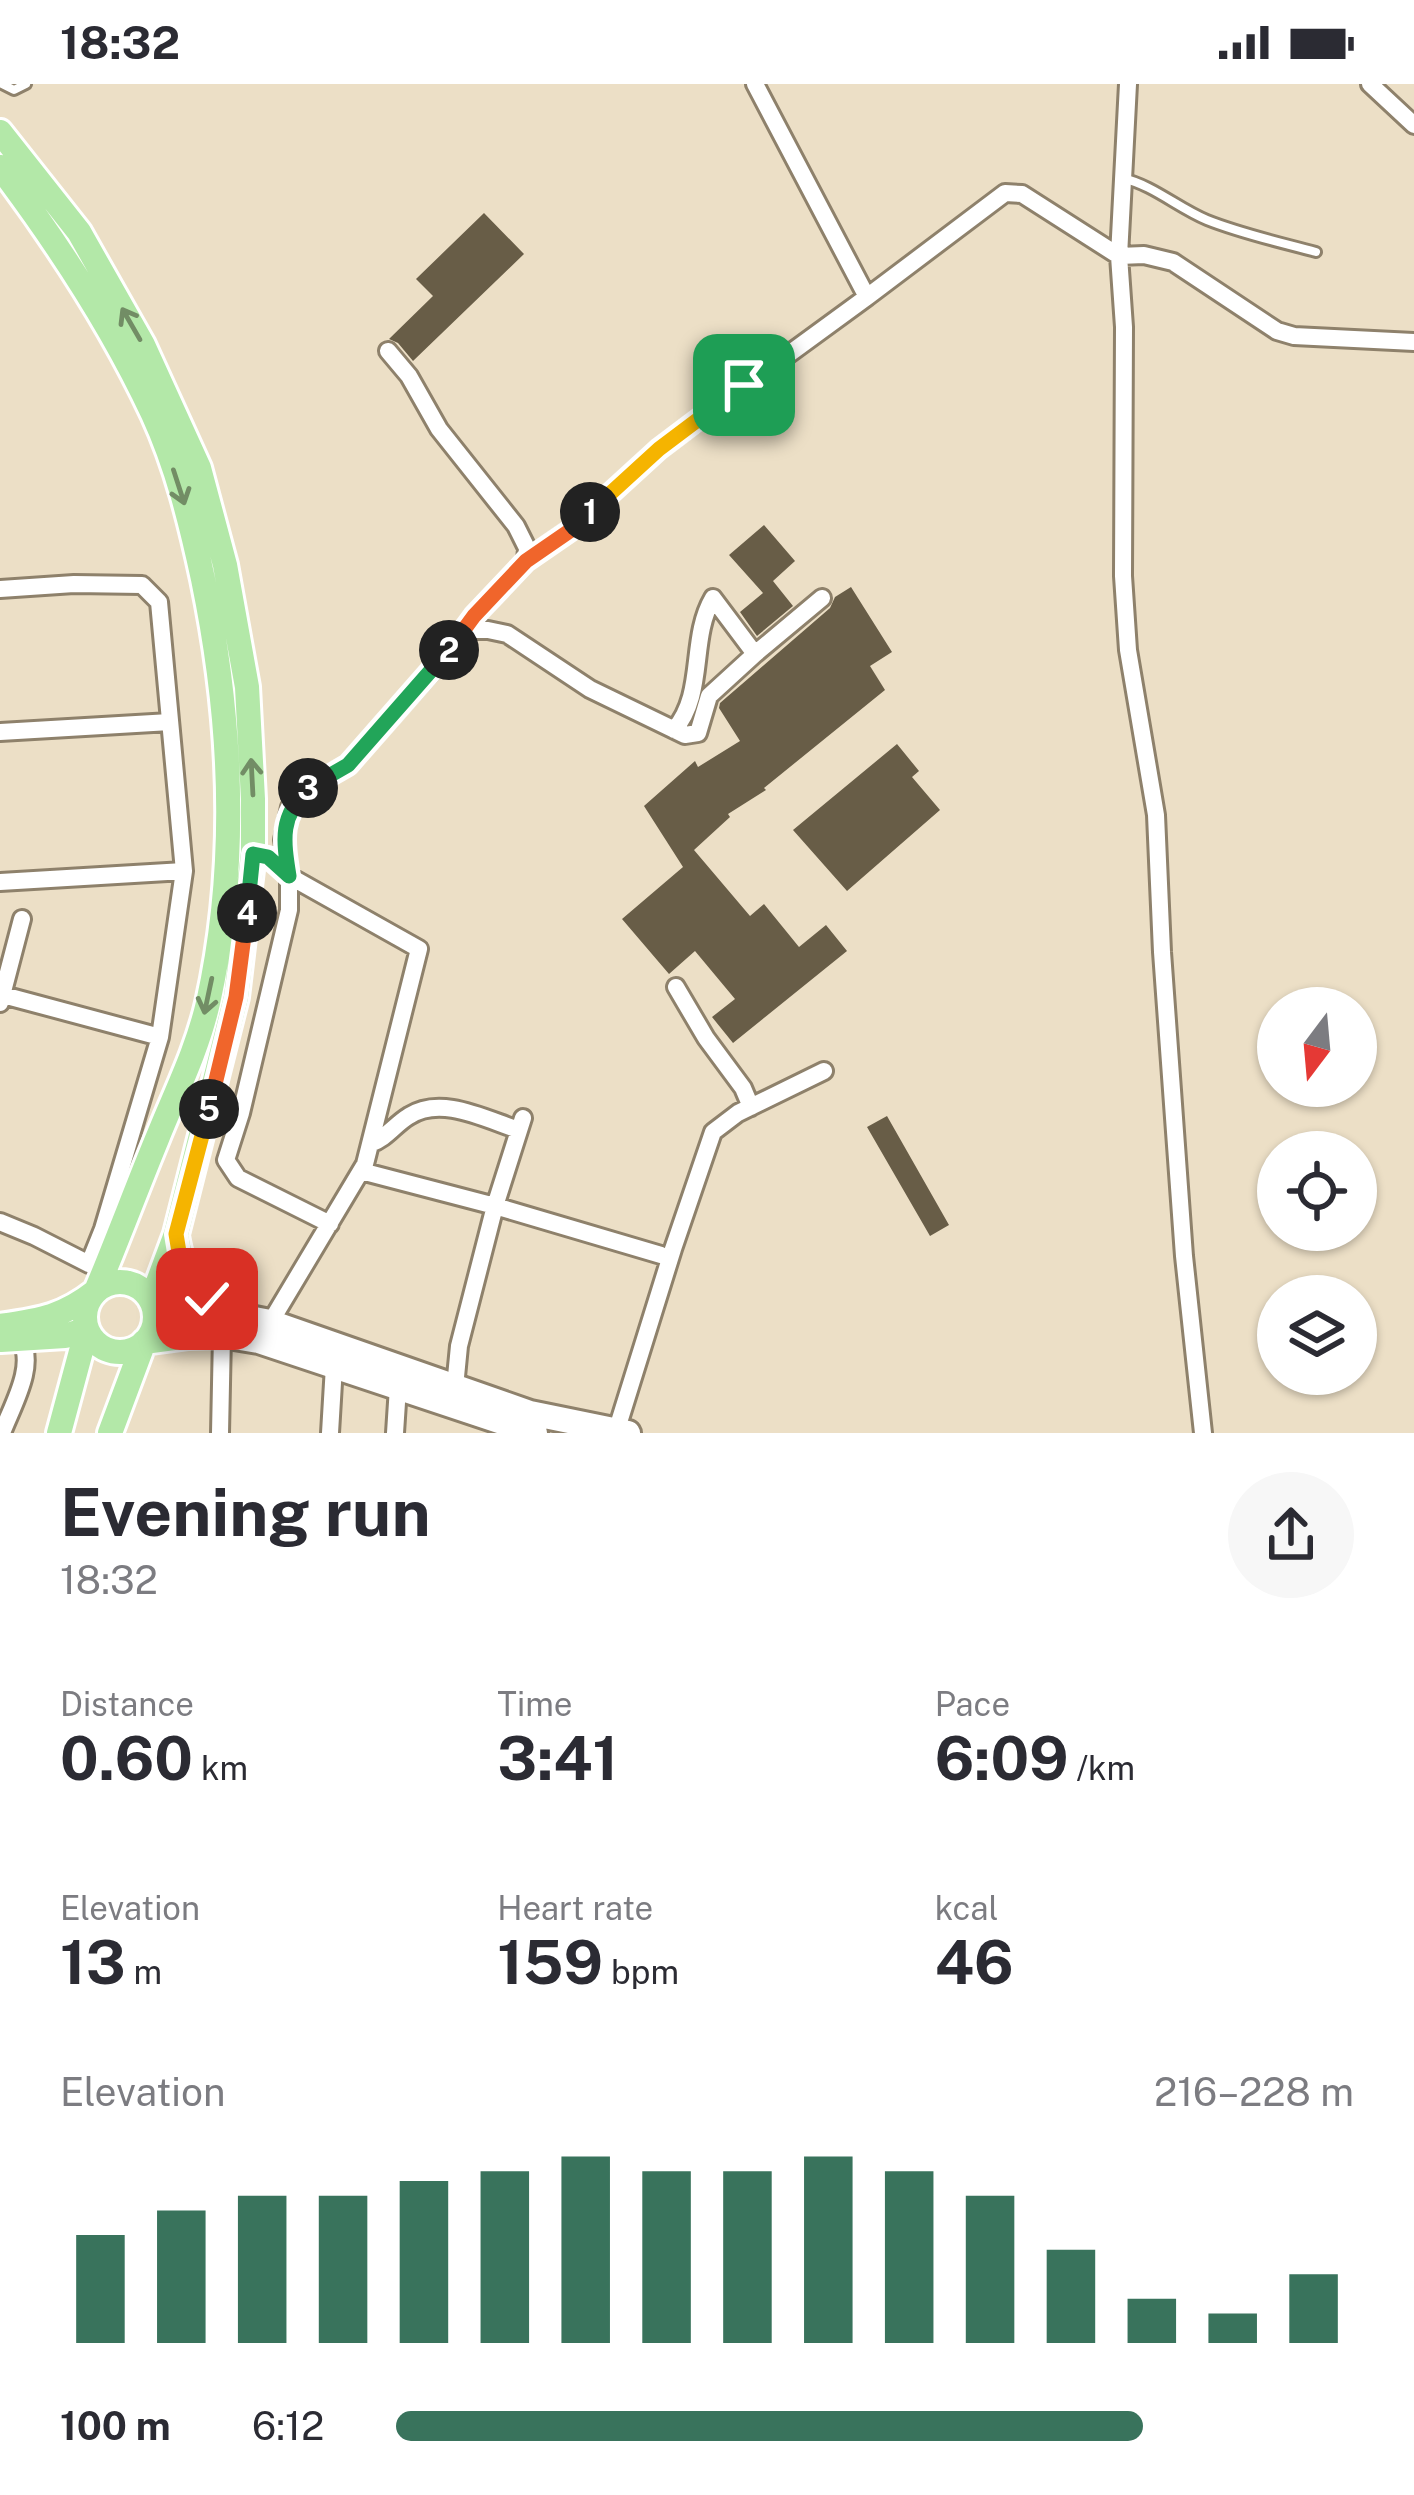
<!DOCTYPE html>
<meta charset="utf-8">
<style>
body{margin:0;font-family:"Public Sans",sans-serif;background:#f7f7f7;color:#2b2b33;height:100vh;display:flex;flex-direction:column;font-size:45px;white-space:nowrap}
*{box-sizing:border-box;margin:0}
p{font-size:39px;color:#7c7c81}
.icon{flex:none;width:66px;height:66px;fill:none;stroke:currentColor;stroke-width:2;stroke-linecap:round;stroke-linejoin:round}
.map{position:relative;height:1349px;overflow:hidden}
.panel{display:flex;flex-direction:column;background:#fff;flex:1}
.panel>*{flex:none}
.needle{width:78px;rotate:196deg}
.controls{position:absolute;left:1257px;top:903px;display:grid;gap:24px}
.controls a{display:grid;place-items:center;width:120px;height:120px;border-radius:50%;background:#fff;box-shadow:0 3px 9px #0004;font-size:60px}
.pin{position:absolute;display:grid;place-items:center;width:102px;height:102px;color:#fff;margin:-51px;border-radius:24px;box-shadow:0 6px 18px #0006}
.km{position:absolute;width:60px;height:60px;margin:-30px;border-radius:50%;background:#222;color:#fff;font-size:33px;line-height:60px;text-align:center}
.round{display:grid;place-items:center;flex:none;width:126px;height:126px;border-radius:63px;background:#f7f7f7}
.headline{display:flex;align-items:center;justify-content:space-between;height:204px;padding:0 60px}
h1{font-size:66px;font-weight:700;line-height:90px}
.metrics{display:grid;grid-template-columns:repeat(3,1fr);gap:18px;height:204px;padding:12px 60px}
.metrics div{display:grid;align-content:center}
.metrics b{font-size:60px;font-weight:700}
.metrics small{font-size:33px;font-weight:400}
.metrics p{font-size:33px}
.chart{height:336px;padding:24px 60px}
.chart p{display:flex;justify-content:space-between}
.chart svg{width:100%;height:216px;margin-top:12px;stroke:#39735c;stroke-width:6}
ul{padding:0 60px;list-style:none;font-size:39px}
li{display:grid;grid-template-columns:192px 144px 1fr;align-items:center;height:90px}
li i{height:30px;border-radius:15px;background:#39735c}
.status{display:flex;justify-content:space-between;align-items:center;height:84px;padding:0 60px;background:#fff;direction:ltr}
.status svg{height:33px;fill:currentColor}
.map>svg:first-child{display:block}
.building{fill:#685d47}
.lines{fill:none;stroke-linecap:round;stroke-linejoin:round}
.lane-casing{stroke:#8e816b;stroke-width:14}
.street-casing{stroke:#8e816b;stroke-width:22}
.secondary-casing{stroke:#8e816b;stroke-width:30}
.primary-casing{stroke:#fff;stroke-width:30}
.lane{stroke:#fff;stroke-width:8}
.street{stroke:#fff;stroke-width:16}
.secondary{stroke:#fff;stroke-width:24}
.primary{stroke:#b3e8a8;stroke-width:24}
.oneway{stroke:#728d65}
.split-1-casing{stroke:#fff;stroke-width:24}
.split-2-casing{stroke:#fff;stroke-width:24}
.split-3-casing{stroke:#fff;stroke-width:24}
.split-4-casing{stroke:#fff;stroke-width:24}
.split-5-casing{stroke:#fff;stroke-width:24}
.split-6-casing{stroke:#fff;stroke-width:24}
.split-1{stroke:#f5b400;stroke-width:15}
.split-2{stroke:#f0652b;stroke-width:15}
.split-3{stroke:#22a559;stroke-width:15}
.split-4{stroke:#22a559;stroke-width:15}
.split-5{stroke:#f0652b;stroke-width:15}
.split-6{stroke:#f5b400;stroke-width:15}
</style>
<div class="status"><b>18:32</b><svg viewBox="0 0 49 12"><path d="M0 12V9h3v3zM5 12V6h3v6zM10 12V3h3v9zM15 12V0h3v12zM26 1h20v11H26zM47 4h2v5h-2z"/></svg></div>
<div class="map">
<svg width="1414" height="1349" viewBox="0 0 1414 1349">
<rect width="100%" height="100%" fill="#ecdfc6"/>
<path class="building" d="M484,129l40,41 -111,107 -15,-18 -9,-4 44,-43 -17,-17z
M764,441l31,36 -22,20 20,25 -36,30 -17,-24 23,-19 -34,-38z
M851,503l41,65 -22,14 15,24 -121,98 2,2 -38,24 2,3 -36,33 56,66 14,-12 35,43 27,-22 21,26 -114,92 -21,-26 23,-18 -40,-48 -26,23 -47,-55 61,-52 -39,-61 51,-45 3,6 42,-26 -21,-33 1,-5 110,-95 5,-11z
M897,660l22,27 -7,6 28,33 -93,81 -54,-61z
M887,1032l62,109 -19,11 -63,-109z"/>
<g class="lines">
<g class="lane-casing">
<path id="lane" d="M2,0l12,6 12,-6
M1122,94c31,7 56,30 85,42 35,14 72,22 109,32"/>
</g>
<g class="street-casing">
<path id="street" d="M755,0l112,213 138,-104 17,1 97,62 25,-1 29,7 104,69 17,5 120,6
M1128,0l-9,172 5,71 -1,249 5,74 28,165 6,137 22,304 19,177
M1370,0l44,41
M526,477l45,-32 88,-80 208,-152
M0,505l74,-5 68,1 17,17 25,269 -24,166 -57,192 -14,35 -55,-28 -34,-14
M464,546h24l19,4 83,55 95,46 13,-2 11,-37 46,-42 67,-56
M674,646c32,-37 15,-91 39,-132l42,56
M0,648l170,-10
M253,769l15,4 21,19 130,73 -54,215 -98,164
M0,798l184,-11
M676,903l30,51 37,50 8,19
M3,911l157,42
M0,919l22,-84
M370,1060c17,-6 24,-19 39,-28 32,-21 76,3 110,14
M361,1087l134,35 166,49
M330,1140l-92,-46 -12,-18 15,-47 48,-203v-34l-6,-36 7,-33 22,-23 36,-19 91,-102 35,-46 52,-56 1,-13 -11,-22 -77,-97 -30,-53 -21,-25
M455,1303l4,-41 36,-140 28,-88
M616,1348l57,-183 40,-117 25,-19 86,-42
M2,1349c10,-27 35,-68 18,-94
M220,1349l2,-98
M330,1349l4,-67
M395,1349l3,-46"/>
</g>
<g class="secondary-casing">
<path id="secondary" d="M229,1230l41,8 260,91 98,20
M222,1251l37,6 276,92"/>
</g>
<g class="primary-casing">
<path id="primary" d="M0,48l79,100 64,113 56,123 26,97 22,122 6,112v54l-17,144 -60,237 -25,67
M0,83c58,77 112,159 153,247 24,52 38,109 50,165 29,140 36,284 5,424 -11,48 -33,91 -51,136 -21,51 -40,102 -61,152 -33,26 -55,29 -96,35
M176,1152c8,44 17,53 53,78
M85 1233a35 35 0 1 1 70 0a35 35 0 1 1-70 0Z
M1,1256l64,-4 22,-7
M59,1349l28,-104
M110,1349l34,-91 45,-6 33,-1"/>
</g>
<use href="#lane" class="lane"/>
<use href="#street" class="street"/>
<use href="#secondary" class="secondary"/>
<use href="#primary" class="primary"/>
</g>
<defs><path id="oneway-shaft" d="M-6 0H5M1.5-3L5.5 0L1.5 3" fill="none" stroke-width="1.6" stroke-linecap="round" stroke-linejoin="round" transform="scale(3)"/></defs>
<g class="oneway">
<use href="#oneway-shaft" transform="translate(131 240) rotate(-120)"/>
<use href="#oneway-shaft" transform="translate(179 403) rotate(72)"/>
<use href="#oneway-shaft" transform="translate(252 693) rotate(-93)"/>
<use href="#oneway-shaft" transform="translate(208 912) rotate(102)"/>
</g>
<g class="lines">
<g class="split-1-casing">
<path id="split-1" d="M590,428l69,-63 85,-64"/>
</g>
<g class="split-2-casing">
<path id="split-2" d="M449,566l25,-34 52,-55 45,-31 19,-18"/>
</g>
<g class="split-3-casing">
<path id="split-3" d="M308,704l40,-23 101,-115"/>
</g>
<g class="split-4-casing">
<path id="split-4" d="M247,829l6,-59 15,3 21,19c-6,-38 -9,-59 19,-88"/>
</g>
<g class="split-5-casing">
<path id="split-5" d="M209,1025l27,-112 11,-84"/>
</g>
<g class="split-6-casing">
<path id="split-6" d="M207,1215l-25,-29 -6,-36 33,-125"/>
</g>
<use href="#split-1" class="split-1"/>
<use href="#split-2" class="split-2"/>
<use href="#split-3" class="split-3"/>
<use href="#split-4" class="split-4"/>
<use href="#split-5" class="split-5"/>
<use href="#split-6" class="split-6"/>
</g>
</svg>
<div class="controls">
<a><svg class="needle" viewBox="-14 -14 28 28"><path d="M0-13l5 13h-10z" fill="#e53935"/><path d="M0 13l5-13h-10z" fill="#7c7c81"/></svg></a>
<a><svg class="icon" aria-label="locate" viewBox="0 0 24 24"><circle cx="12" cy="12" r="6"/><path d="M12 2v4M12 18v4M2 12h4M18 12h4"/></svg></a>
<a><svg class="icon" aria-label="layers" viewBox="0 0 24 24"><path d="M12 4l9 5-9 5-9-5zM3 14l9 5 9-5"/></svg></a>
</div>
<div class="pin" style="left:744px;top:301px;background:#1e9e55"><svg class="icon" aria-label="arrive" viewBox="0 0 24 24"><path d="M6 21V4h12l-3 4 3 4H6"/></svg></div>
<div class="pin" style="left:207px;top:1215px;background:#d93025"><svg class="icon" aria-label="check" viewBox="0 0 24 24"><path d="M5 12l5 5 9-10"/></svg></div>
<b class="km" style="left:590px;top:428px">1</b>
<b class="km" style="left:449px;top:566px">2</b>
<b class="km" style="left:308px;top:704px">3</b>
<b class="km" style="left:247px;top:829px">4</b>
<b class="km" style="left:209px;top:1025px">5</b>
</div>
<section class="panel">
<div class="headline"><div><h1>Evening run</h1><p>18:32</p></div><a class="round"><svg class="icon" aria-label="share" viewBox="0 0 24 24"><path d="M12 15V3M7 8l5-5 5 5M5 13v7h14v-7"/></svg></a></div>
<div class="metrics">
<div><p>Distance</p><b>0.60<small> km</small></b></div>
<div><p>Time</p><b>3:41</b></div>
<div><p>Pace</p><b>6:09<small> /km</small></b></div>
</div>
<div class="metrics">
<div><p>Elevation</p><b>13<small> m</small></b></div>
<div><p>Heart rate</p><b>159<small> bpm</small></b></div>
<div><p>kcal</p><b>46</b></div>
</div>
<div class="chart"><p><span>Elevation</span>216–228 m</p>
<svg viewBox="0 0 160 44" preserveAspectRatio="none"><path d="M5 44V22M15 44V17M25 44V14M35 44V14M45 44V11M55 44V9M65 44V6M75 44V9M85 44V9M95 44V6M105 44V9M115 44V14M125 44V25M135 44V35M145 44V38M155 44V30"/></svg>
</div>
<ul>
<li><b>100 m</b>6:12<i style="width:78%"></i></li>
</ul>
</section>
